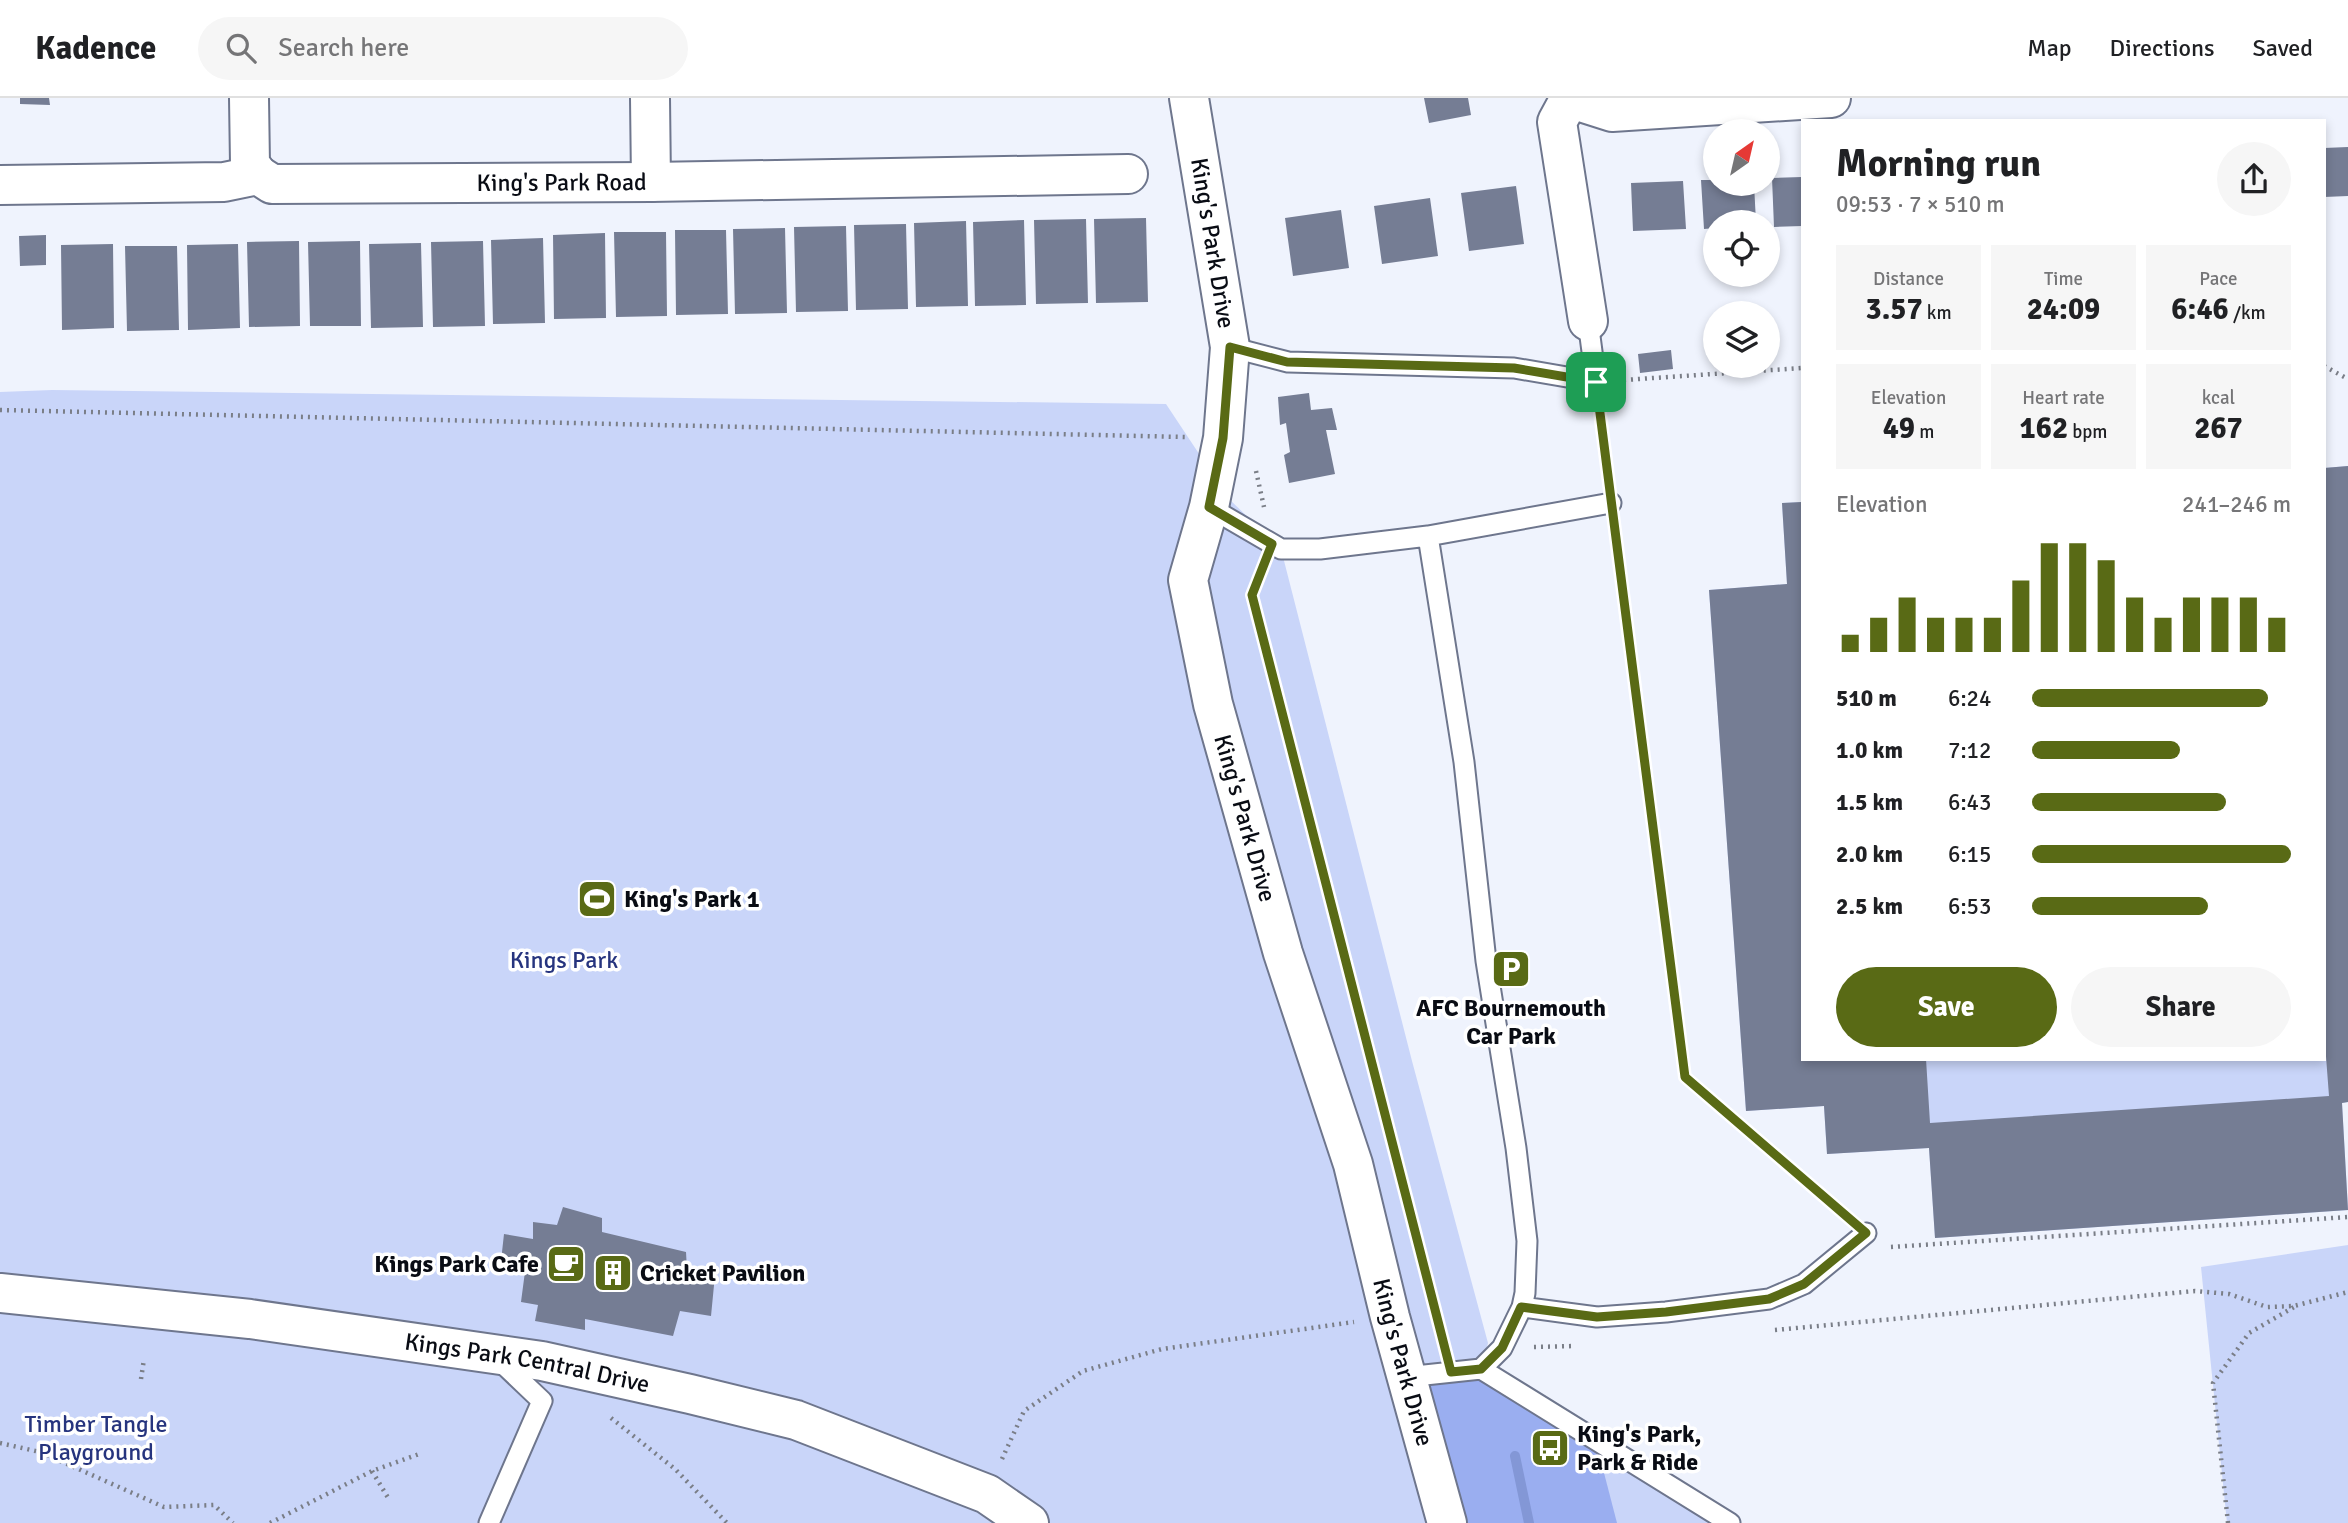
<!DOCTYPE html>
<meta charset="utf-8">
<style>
body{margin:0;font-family:Signika,sans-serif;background:#f6f6f6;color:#202124;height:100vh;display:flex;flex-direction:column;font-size:26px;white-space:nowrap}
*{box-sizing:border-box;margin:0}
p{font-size:23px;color:#757577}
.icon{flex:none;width:38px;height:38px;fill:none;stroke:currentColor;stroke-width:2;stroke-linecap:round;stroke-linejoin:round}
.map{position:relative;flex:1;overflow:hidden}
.panel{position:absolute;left:1801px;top:21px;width:525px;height:942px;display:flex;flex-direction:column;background:#fff;border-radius:0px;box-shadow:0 4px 10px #0003}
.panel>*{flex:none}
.needle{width:46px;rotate:34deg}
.buttons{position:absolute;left:1703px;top:21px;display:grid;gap:14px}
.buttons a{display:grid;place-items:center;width:77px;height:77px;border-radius:50%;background:#fff;box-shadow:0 4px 10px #0003;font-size:35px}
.pin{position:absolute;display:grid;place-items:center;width:60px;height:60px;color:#fff;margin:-30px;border-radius:14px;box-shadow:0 4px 10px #0006}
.round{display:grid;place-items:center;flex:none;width:74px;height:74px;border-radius:37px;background:#f6f6f6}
.overview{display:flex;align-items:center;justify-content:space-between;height:119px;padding:0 35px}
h1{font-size:38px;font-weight:800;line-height:52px}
.stats{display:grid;grid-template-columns:repeat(3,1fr);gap:10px;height:119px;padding:7px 35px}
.stats div{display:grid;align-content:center;border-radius:0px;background:#f6f6f6;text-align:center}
.stats b{font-size:30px;font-weight:800}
.stats small{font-size:19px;font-weight:400}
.stats p{font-size:19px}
.chart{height:196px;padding:14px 35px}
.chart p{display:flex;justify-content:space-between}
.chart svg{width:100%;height:126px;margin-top:7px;stroke:#596a15;stroke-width:6}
.button{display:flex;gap:14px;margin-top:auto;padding:14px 35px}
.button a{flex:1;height:80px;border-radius:42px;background:#596a15;color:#fff;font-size:28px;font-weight:800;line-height:80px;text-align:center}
.button a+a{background:#f6f6f6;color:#202124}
ul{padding:0 35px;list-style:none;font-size:23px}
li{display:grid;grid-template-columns:112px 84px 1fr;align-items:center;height:52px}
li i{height:18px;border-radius:9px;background:#596a15}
header{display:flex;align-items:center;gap:42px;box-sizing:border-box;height:98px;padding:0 35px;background:#fff;border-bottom:2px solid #e0e0e0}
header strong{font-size:33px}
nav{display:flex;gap:38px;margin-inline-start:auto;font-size:24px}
.search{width:490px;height:63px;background:#f6f6f6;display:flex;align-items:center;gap:18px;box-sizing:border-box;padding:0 24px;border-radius:38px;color:#757577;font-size:26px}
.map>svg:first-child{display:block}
.green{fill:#c9d5f9}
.forest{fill:#9aaef0}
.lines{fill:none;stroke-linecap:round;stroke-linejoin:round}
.stream{stroke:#8397d6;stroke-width:10}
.building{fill:#757d94}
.service-casing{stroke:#6e768d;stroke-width:23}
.minor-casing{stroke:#6e768d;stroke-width:42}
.path{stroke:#7a7e87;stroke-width:4.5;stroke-dasharray:2 5;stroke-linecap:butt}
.service{stroke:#fff;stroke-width:19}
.minor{stroke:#fff;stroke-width:38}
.route-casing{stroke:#fff;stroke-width:14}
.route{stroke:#596a15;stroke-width:9}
.labels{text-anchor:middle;stroke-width:7;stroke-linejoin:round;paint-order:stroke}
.street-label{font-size:24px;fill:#090c14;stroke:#fff}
.poi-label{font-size:24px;font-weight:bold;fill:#090c14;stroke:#fff;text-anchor:start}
.park-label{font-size:24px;fill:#26347e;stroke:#fff}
</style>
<header>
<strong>Kadence</strong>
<div class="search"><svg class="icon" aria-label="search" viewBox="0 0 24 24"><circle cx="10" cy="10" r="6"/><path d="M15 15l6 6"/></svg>Search here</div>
<nav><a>Map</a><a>Directions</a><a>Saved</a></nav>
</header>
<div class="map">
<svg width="2348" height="1425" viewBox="0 0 2348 1425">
<rect width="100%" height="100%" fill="#eff3fd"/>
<path class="green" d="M52,292l1114,14 63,95 52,50 131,512 76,282 -7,26 249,154h-1730v-1131z
M2348,368v636l-6,1 6,107 -413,28 -6,-90 -102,6 -3,-48 -78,5 -37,-521 78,-6 -5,-81 20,-1v557h522v-591z
M2348,1147v278h-121l-26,-256z"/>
<path class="forest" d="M1481,1271l115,73 21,81h-170l-41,-146z"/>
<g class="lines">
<path class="stream" d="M1515,1358l14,67"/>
</g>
<path class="building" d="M20,0h29l1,7 -30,-1z
M1424,0h44l3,17 -42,8z
M2348,49v49l-24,1v-49z
M1802,79v49l-28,1 -2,-49z
M1701,82h14v4h39l2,38h-41v6l-11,1z
M1683,83l3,48 -53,2 -2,-48z
M1516,88l8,58 -55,7 -8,-58z
M1430,100l8,58 -56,8 -8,-58z
M1341,112l8,58 -56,8 -8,-58z
M1146,120l2,84 -52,1 -2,-84z
M1086,121l2,84 -52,1 -2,-84z
M1024,122l2,85 -51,1 -2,-84z
M966,123l2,85 -52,1 -2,-84z
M906,126l2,85 -52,1 -2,-85z
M846,128l2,85 -52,1 -2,-85z
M785,130l2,85 -52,1 -2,-85z
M675,132h51l2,84 -52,1z
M614,134h52l1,84 -51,1z
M605,135l1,85 -52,1 -1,-84z
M46,137v30l-26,1 -1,-30z
M543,140l2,85 -52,1 -2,-84z
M299,143l1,85 -51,1 -2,-85z
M360,143l1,85h-51l-2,-84z
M483,143l2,85 -52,1 -2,-85z
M421,145l2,84 -52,1 -2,-84z
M113,146l1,84 -52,2 -1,-85z
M238,146l2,84 -52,2 -1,-85z
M125,148h52l2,84 -52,1z
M1671,252l2,19 -33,4 -2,-19z
M1309,295l2,17 21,-2 5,22h-11l9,44 -46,9 -5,-28 6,-3 -4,-29 -6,2 -2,-28z
M2348,368v636l-6,1 6,107 -413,28 -6,-90 -102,6 -3,-48 -78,5 -37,-521 78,-6 -5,-81 20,-1v557h124l4,64 399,-27 -5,-66v-562z
M563,1109l39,11v14l84,20 1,18 28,5 -4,41 -31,-5 -7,25 -88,-17v11l-50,-9 3,-16 -17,-3 5,-38 -25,-3 3,-27 29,5v-17l24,3z"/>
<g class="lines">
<g class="service-casing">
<path id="service" d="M1230,249l58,15 226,6 82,14 -8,-61
M1209,409l72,42h39l108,-13 36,226 22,199 30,187 11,93 -2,52 -3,14 -20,41 -21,21
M1428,438l183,-33
M1522,1209l75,10 69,-5 103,-13 35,-15 62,-51
M1406,1279l75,-8 249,154
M489,1425l53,-122 -43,-41"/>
</g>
<g class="minor-casing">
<g id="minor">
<path d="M249,0l1,66 8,11"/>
<path d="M650,0l1,84"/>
<path id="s1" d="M1189,0l41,249 -7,91 -14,69 -21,73 25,124 70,249 70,211 37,153 57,206"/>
<path d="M1568,0l44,14 219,-14"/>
<path d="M1569,2l-12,22 31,199"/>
<path id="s2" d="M0,87l224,-3 34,-7 14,9 379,-2 477,-8"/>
<path id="s3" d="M0,1195l250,26 292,42 148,33 106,26 191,74 42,29"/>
</g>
</g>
<path class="path" d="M2324,268l24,13
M1624,282l178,-12
M0,312l1185,27
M1600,313l8,64
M1256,373l8,36
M1615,431l70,548 161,139
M1262,471l-10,26 192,751
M1891,1149l457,-30
M1775,1232l420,-39 34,3 38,13 27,-1 54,-14
M1534,1249l41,-1
M141,1281l3,-20
M611,1320l64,51 52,54
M0,1345l40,9 124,55 50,-2 19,18
M1002,1361l22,-48 59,-40 79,-22 192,-27
M372,1373l18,30
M270,1425l102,-52 50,-18
M2228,1425l-15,-140 36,-50 45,-26"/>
<use href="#service" class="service"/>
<use href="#minor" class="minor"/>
</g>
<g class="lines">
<g class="route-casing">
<path id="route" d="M1230,249l57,15 227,6 82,14 89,695 181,156 -62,51 -35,15 -103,13 -69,5 -76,-10 -19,41 -21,21 -30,3 -199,-777 20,-51 -63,-37 14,-69z"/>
</g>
<use href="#route" class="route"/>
</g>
<defs>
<g id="stadium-square" transform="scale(2.0125)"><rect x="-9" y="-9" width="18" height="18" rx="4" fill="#596a15" stroke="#fff"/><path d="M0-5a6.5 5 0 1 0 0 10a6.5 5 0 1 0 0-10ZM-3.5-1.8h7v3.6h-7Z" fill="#fff"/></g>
<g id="parking-square" transform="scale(2.0125)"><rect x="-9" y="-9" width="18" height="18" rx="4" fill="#596a15" stroke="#fff"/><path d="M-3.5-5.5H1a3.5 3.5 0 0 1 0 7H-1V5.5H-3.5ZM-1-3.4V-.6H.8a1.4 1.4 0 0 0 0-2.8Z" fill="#fff"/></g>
<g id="cafe-square" transform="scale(2.0125)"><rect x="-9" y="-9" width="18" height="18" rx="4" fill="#596a15" stroke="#fff"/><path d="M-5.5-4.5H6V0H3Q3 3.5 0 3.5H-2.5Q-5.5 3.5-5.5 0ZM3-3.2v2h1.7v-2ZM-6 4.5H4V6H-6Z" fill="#fff"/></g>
<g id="building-square" transform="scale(2.0125)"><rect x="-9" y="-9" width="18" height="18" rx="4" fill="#596a15" stroke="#fff"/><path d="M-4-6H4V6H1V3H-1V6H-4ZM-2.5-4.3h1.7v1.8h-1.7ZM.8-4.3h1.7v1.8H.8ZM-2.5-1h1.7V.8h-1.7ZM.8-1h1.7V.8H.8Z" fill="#fff"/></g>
<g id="bus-square" transform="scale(2.0125)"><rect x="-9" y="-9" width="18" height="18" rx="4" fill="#596a15" stroke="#fff"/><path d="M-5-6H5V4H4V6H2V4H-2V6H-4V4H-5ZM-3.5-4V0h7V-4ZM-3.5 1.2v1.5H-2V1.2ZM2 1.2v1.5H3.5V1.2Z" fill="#fff"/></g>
</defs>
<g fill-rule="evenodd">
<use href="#stadium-square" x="597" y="801"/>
<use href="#parking-square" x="1511" y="871"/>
<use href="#cafe-square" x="566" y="1166"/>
<use href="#building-square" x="613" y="1175"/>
<use href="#bus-square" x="1550" y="1350"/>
</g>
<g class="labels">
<g class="street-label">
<text dy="8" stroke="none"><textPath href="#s2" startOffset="565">King's Park Road</textPath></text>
<text dy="8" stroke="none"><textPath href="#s1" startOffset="147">King's Park Drive</textPath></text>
<text dy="8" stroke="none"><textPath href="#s1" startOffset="735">King's Park Drive</textPath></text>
<text dy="8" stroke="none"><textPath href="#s1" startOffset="1302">King's Park Drive</textPath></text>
<text dy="8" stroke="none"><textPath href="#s3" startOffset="532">Kings Park Central Drive</textPath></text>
</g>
<g class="poi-label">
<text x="624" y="809">King's Park 1</text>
<text x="1511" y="918" text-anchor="middle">AFC Bournemouth<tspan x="1511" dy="28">Car Park</tspan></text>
<text x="539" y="1174" text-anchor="end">Kings Park Cafe</text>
<text x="640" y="1183">Cricket Pavilion</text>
<text x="1577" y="1344">King's Park,<tspan x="1577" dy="28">Park &amp; Ride</tspan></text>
</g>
<g class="park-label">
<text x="564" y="870">Kings Park</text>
<text x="96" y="1334">Timber Tangle<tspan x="96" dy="28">Playground</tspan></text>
</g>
</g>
</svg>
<div class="buttons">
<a><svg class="needle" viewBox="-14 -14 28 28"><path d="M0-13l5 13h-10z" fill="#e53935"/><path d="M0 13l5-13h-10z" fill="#757577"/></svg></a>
<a><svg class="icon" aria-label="locate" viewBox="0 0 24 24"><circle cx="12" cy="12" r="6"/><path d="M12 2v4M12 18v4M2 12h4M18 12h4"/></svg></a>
<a><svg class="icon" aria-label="layers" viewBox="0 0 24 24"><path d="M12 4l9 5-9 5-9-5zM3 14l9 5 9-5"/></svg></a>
</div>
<div class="pin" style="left:1596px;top:284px;background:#1e9e55"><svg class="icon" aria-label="arrive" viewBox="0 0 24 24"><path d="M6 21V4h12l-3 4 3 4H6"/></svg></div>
<section class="panel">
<div class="overview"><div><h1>Morning run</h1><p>09:53 · 7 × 510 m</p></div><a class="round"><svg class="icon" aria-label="share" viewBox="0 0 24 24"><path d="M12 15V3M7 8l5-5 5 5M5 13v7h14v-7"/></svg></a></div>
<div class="stats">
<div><p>Distance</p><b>3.57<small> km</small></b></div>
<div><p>Time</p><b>24:09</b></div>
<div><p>Pace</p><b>6:46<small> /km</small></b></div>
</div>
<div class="stats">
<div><p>Elevation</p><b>49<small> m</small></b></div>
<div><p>Heart rate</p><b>162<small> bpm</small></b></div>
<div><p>kcal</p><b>267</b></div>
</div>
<div class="chart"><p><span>Elevation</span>241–246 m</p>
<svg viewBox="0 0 160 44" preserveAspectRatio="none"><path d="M5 44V38M15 44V32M25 44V25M35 44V32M45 44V32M55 44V32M65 44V19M75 44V6M85 44V6M95 44V12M105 44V25M115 44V32M125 44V25M135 44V25M145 44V25M155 44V32"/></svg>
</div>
<ul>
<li><b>510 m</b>6:24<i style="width:91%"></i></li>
<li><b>1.0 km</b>7:12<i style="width:57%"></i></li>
<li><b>1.5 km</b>6:43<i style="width:75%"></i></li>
<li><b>2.0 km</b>6:15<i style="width:100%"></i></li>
<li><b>2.5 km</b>6:53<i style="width:68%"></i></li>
</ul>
<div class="button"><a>Save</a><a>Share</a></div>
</section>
</div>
